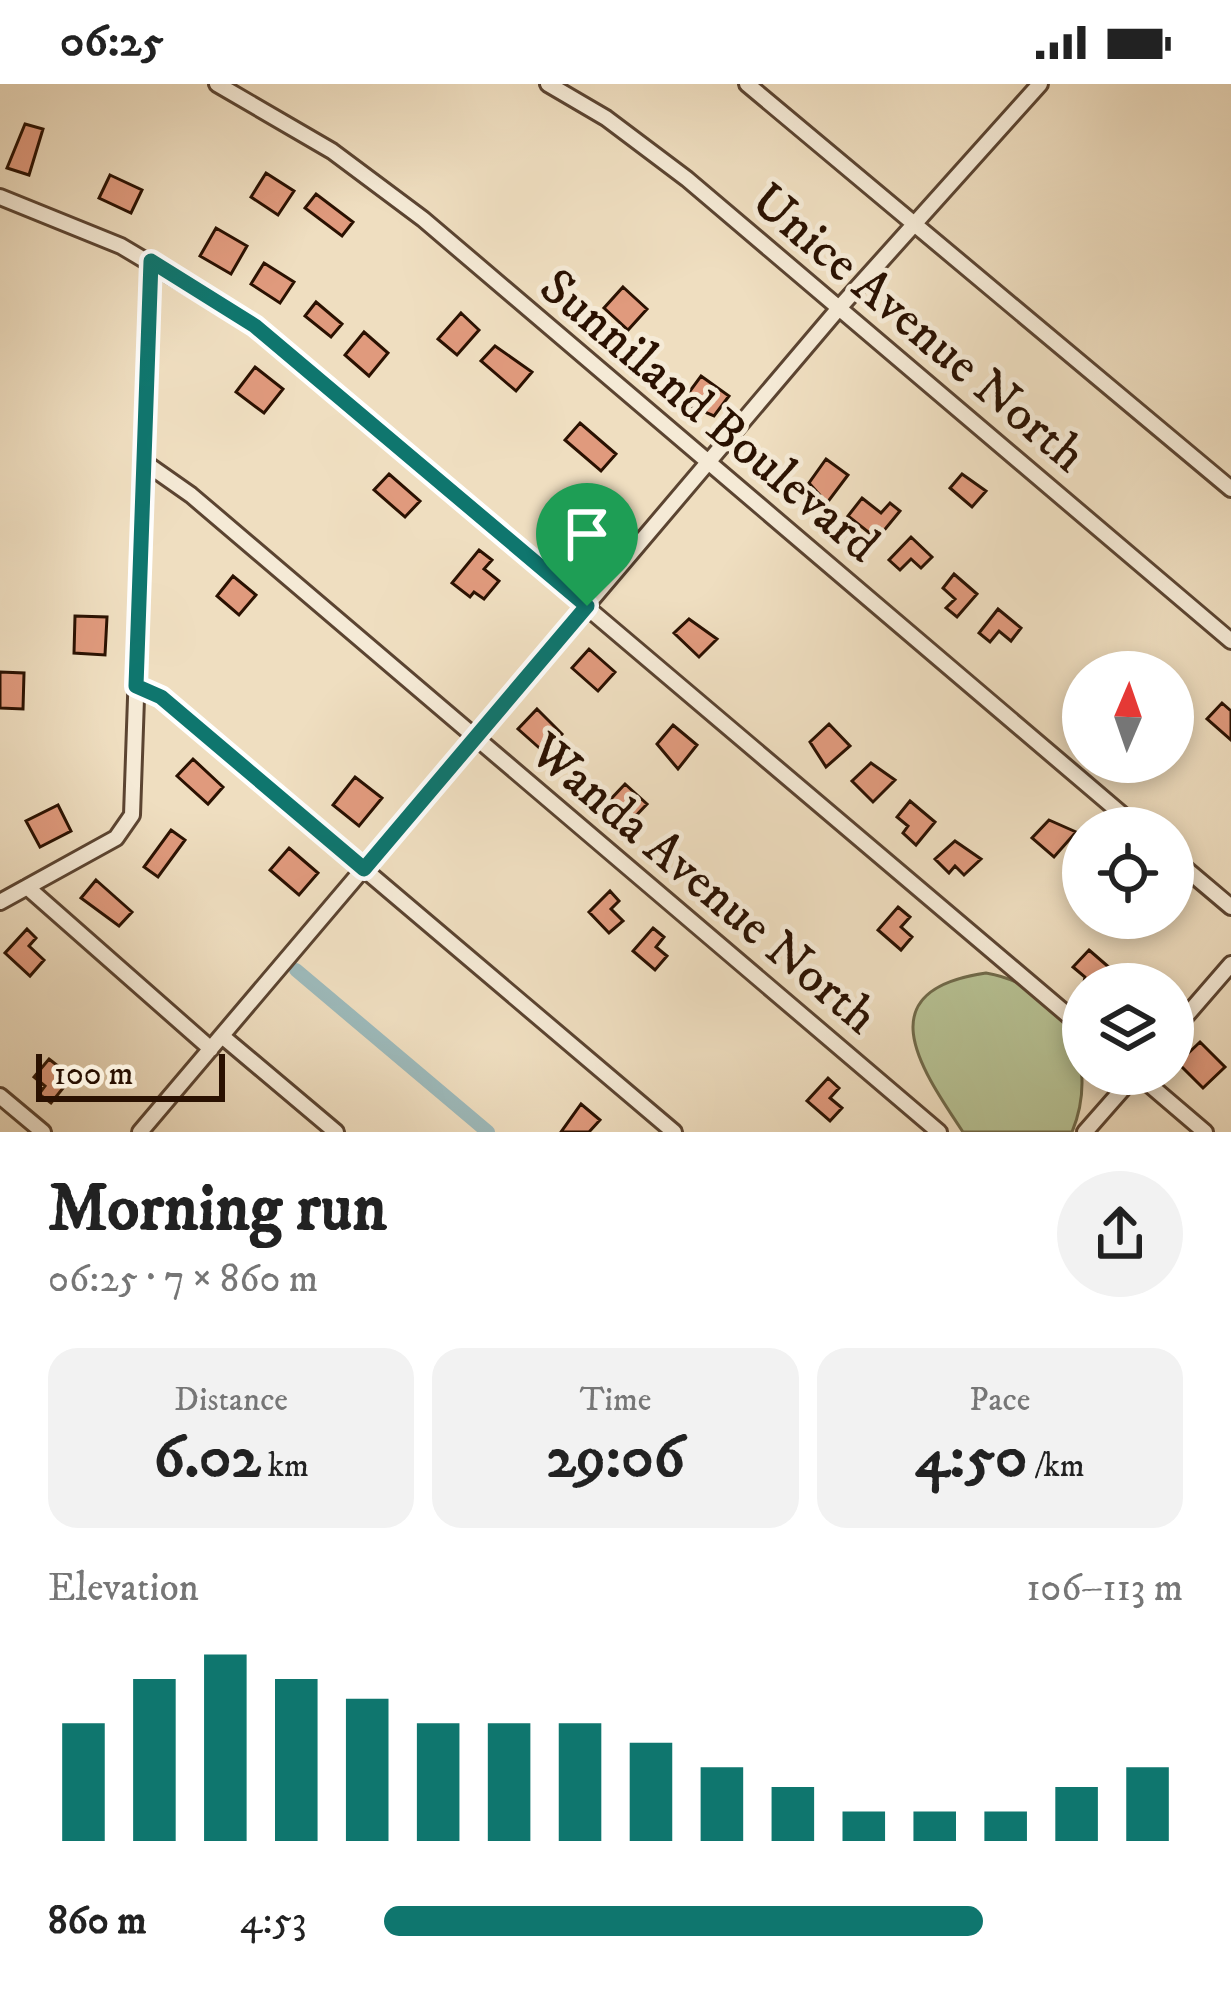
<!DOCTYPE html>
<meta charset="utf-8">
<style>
body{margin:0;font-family:"IM FELL DW Pica",serif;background:#f2f2f2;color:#222;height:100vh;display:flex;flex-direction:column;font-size:45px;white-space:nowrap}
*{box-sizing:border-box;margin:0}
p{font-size:39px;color:#767676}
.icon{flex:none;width:66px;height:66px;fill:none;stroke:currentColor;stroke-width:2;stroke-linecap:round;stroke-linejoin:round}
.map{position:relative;height:1048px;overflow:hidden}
.sheet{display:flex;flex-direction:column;background:#fff;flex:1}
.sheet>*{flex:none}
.needle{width:78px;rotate:2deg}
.tools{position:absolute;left:1062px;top:567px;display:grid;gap:24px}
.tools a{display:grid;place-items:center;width:132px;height:132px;border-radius:50%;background:#fff;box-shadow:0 6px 18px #0003;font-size:60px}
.scale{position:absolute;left:36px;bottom:30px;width:189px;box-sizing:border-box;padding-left:12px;border:6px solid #2a1101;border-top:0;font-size:33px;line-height:42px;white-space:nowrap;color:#2a1101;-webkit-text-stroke:9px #f5ead6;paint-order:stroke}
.pin{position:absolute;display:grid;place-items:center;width:102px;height:102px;color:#fff;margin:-123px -51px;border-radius:50% 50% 50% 0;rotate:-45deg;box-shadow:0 0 12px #0007}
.pin .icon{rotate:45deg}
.round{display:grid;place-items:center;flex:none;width:126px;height:126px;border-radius:63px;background:#f2f2f2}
.headline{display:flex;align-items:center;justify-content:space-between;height:204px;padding:0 48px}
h1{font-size:66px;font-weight:800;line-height:90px}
.stats{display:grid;grid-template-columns:repeat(3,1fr);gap:18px;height:204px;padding:12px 48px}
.stats div{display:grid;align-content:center;border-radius:30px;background:#f2f2f2;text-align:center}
.stats b{font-size:60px;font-weight:800}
.stats small{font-size:33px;font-weight:400}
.stats p{font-size:33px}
.chart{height:336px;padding:24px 48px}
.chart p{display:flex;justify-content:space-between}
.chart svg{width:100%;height:216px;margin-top:12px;stroke:#0f766e;stroke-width:6}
ul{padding:0 48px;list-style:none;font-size:39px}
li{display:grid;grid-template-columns:192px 144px 1fr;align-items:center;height:90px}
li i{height:30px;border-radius:15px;background:#0f766e}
.status{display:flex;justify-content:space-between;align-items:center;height:84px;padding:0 60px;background:#fff;direction:ltr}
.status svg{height:33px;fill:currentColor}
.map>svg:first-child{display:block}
.green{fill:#b7c294;stroke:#706a4a;stroke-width:3}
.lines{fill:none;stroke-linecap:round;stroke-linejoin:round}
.canal{stroke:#9dbabb;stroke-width:14}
.building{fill:#e09a7d;stroke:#2a1101;stroke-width:3}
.street-casing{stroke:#5b4431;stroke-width:20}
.street{stroke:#f5ead6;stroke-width:14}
.route-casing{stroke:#fff;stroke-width:24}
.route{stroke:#0f766e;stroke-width:15}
.labels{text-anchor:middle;stroke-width:10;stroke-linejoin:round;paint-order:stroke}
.street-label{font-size:51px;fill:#2a1101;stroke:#f5ead6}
</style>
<div class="status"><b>06:25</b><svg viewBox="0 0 49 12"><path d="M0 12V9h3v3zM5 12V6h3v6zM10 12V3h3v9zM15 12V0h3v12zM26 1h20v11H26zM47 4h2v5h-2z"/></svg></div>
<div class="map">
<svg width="1231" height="1048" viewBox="0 0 1231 1048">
<rect width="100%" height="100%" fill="#efdec0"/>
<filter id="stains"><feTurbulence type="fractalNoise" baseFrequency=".00167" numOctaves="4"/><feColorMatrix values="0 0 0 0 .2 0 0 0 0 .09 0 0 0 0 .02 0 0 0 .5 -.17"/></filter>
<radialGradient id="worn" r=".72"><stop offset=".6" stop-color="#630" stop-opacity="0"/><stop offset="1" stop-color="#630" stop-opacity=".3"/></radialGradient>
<path class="green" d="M986,889c76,13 116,86 86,159h-109c-45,-67 -95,-142 23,-159z"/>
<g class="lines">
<path class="canal" d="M296,886l192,162"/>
</g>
<path class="building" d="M25,40l18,5 -14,46 -22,-7z
M266,89l28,18 -16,24 -27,-18z
M110,91l32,15 -11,23 -32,-15z
M316,110l37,28 -11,14 -37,-28z
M216,144l31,18 -16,28 -31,-18z
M264,179l30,19 -14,21 -29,-19z
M623,203l24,22 -19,21 -24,-22z
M316,218l26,22 -11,13 -26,-21z
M461,229l18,17 -22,25 -19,-16z
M364,248l24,21 -19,23 -24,-21z
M495,262l37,26 -16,19 -35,-30z
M255,283l28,22 -19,24 -28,-21z
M701,292l28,20 -15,20 -26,-11 5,-6 -6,-4z
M580,339l36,31 -15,17 -36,-31z
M826,375l22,16 -21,28 -18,-20z
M389,390l31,27 -15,16 -31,-27z
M962,390l24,17 -14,16 -22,-19z
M862,414l19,15 9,-10 10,8 -23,28 -29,-23z
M599,436l13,11 -31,34 -13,-12z
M911,453l21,20 -11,11 -10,-9 -11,11 -11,-10z
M479,466l13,10 -8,9 15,12 -15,18 -10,-7 -4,5 -18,-14z
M954,490l23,20 -20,23 -11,-9 9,-9 -12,-11z
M233,492l23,19 -17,20 -22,-19z
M998,525l23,19 -10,13 -12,-10 -9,11 -11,-9z
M75,532l32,1 -2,38 -31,-2z
M689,535l28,20 -18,18 -25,-24z
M589,565l26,23 -17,19 -26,-23z
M0,588l24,1 -1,36 -23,-1z
M1222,619l9,8v29l-24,-21z
M537,625l25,25 -17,19 -27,-24z
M829,640l21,22 -24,21 -16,-25z
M673,641l24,20 -19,24 -21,-25z
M193,675l30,28 -15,17 -31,-28z
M871,679l24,17 -22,22 -21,-21z
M355,693l27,21 -23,28 -26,-21z
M625,700l22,20 -20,21 -17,-25z
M910,717l25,21 -19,23 -13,-12 5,-7 -11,-9z
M58,721l13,26 -31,16 -14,-26z
M1049,736l27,12 -22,25 -22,-19z
M171,746l14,10 -27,37 -14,-10z
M955,757l26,18 -17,16 -9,-9 -6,7 -14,-14z
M289,764l29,25 -19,22 -29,-25z
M96,796l36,32 -13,14 -38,-28z
M610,807l9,10 -8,8 12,12 -14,12 -20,-21z
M898,823l12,10 -9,10 11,10 -11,13 -23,-20z
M653,844l11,9 -8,10 11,9 -12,14 -22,-19z
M27,845l9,9 -7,8 15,14 -14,16 -25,-23z
M1089,866l22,19 -13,15 -15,3 2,-10 -12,-10z
M1200,958l25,25 -22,21 -25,-25z
M49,975l23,18 -21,26 -12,-9 6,-8 -11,-9z
M828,994l11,10 -9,10 12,10 -12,13 -23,-20z
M581,1020l19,16 -11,12h-28z"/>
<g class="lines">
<g class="street-casing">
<path id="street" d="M217,0l115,67 91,68 715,609
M548,0l58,34 81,61 544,462
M747,0l484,405
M0,113l121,49 134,80 828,702
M144,378l47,33 748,637
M136,602l25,11 513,435
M1173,774l58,49
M27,803l184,162
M0,818l116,-64 16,-23 19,-554
M1173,947l58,-67
M222,952l114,96
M1137,990l68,58
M0,1012l43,36
M140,1048l699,-824 201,-224
M1085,1048l51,-58"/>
</g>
<use href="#street" class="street"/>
</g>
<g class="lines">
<g class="route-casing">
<path id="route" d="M151,177l104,65 332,280 -223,263 -203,-172 -25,-11z"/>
</g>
<use href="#route" class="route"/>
</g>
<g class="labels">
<g class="street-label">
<text transform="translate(920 242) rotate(40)" y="18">Unice Avenue North</text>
<text transform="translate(711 330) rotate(40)" y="18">Sunniland Boulevard</text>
<text transform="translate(705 798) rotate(40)" y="18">Wanda Avenue North</text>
</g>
</g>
<rect width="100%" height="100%" filter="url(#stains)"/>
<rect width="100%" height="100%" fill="url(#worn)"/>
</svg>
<div class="tools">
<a><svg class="needle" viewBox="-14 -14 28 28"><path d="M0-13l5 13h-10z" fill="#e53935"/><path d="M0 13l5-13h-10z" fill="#767676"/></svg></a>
<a><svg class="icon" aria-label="locate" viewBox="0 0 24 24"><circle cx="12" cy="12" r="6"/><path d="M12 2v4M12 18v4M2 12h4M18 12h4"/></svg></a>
<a><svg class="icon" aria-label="layers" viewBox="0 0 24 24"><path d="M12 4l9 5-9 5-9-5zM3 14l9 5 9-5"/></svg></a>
</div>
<div class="scale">100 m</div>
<div class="pin" style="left:587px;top:522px;background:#1e9e55"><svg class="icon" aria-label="arrive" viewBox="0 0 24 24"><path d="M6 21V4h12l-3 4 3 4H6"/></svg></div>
</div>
<section class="sheet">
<div class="headline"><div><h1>Morning run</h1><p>06:25 · 7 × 860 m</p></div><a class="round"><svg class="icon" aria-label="share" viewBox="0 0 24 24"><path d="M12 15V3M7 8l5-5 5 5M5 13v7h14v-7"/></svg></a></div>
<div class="stats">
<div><p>Distance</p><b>6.02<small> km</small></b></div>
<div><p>Time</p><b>29:06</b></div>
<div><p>Pace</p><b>4:50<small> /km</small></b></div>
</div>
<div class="chart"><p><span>Elevation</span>106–113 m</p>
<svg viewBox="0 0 160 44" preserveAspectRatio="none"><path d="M5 44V20M15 44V11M25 44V6M35 44V11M45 44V15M55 44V20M65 44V20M75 44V20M85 44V24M95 44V29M105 44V33M115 44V38M125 44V38M135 44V38M145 44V33M155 44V29"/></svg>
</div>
<ul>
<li><b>860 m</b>4:53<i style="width:75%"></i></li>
</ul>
</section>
